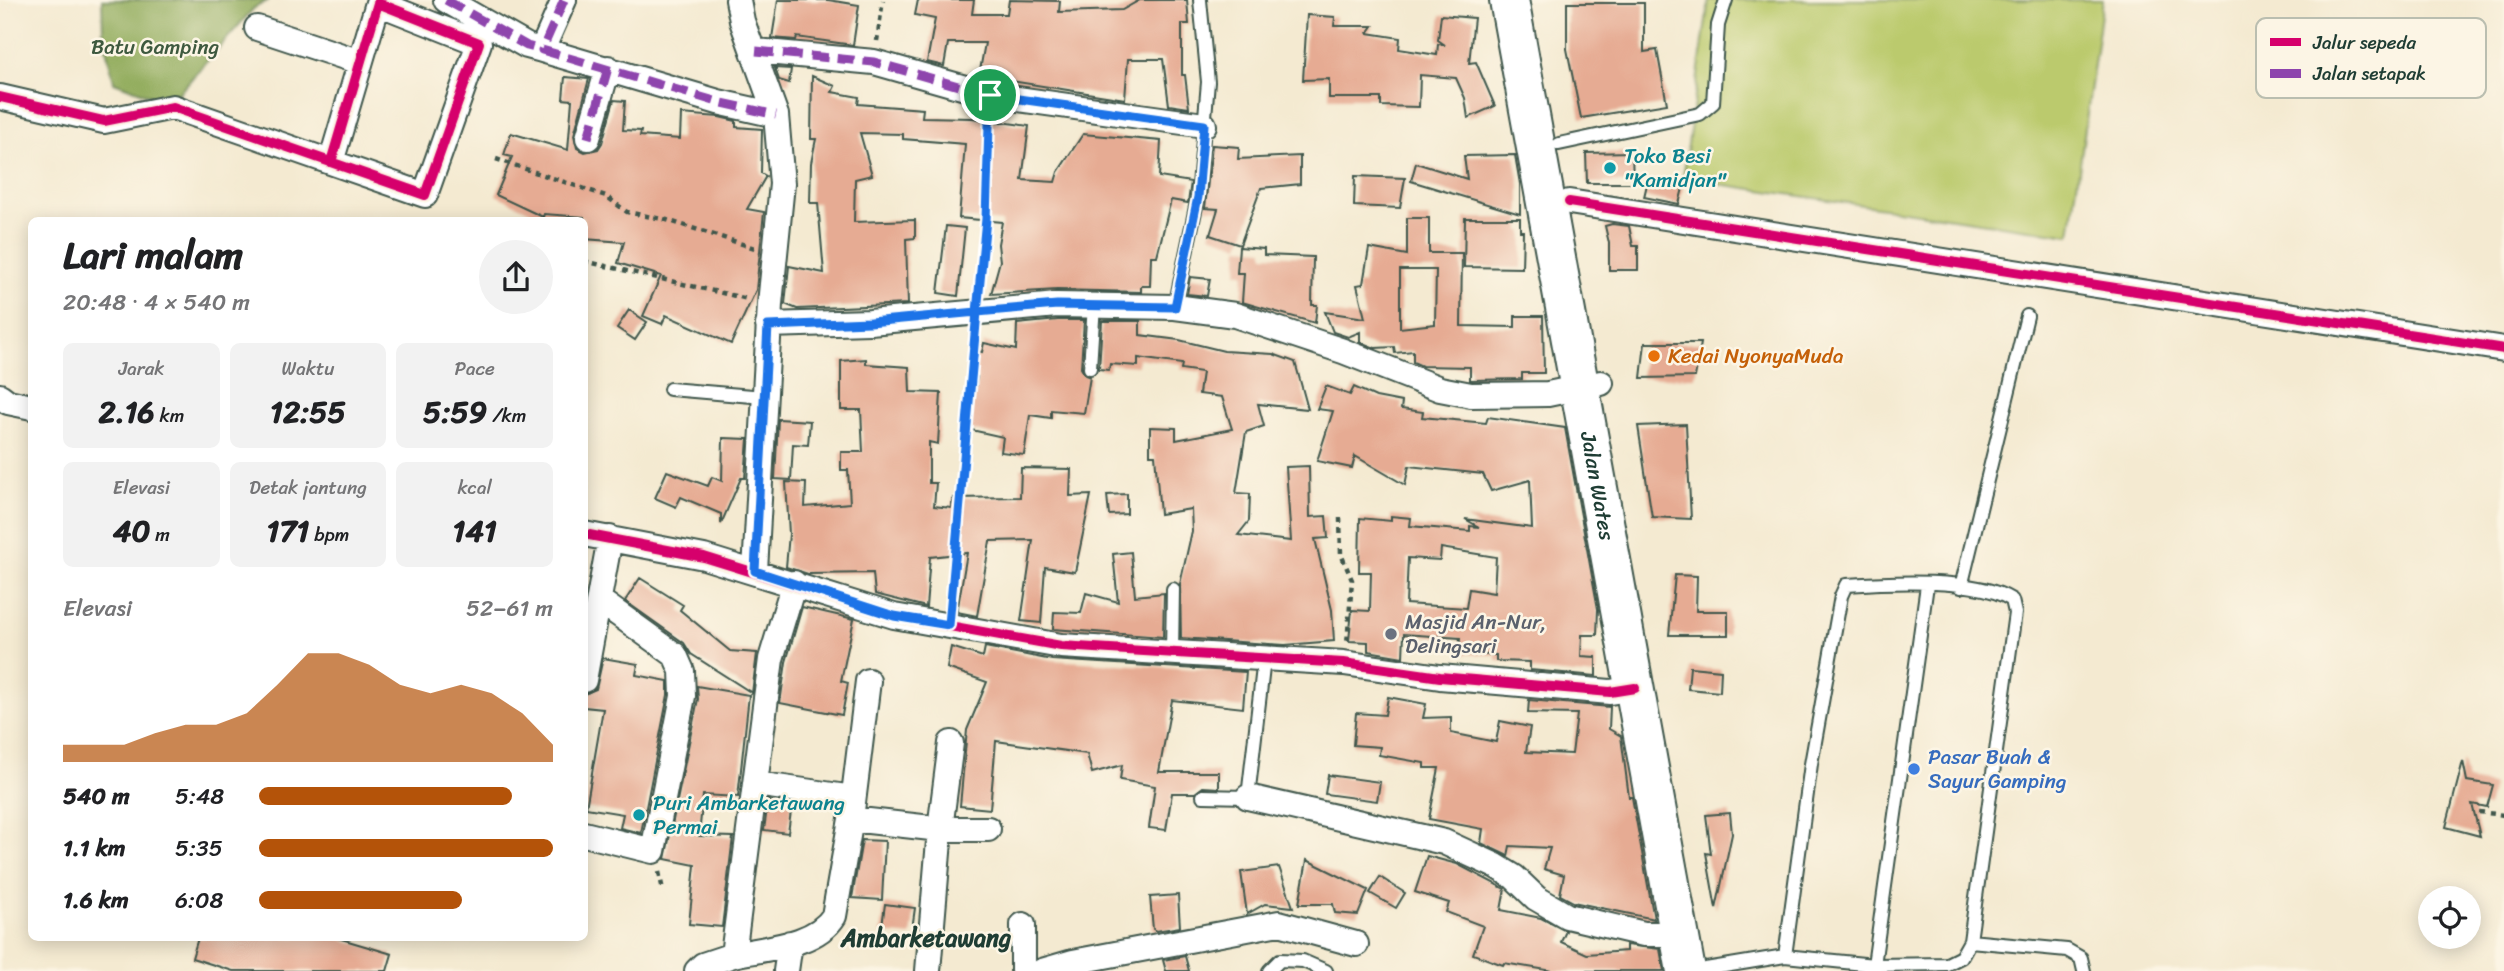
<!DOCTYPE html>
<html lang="id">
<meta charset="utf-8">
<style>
body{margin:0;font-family:Sriracha,sans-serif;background:#f2f2f2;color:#202124;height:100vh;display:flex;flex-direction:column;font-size:26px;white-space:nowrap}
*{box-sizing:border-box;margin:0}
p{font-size:23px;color:#757577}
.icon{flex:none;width:38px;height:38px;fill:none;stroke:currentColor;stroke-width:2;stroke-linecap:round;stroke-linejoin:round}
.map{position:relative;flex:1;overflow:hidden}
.drawer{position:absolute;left:28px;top:217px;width:560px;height:724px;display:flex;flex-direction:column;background:#fff;border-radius:10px;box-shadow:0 4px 18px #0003}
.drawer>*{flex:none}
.fabs{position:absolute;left:2418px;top:886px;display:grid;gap:14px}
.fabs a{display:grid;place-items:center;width:63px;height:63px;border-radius:50%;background:#fff;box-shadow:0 4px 18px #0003;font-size:35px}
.pin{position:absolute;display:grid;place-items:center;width:60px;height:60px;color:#fff;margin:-30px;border:4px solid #fff;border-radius:50%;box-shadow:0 2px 7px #0007}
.round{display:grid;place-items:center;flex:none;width:74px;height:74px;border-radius:37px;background:#f2f2f2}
.head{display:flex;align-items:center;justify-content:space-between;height:119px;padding:0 35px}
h1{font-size:38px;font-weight:800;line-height:52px}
.metrics{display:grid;grid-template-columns:repeat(3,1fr);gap:10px;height:119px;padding:7px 35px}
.metrics div{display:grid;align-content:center;border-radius:10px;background:#f2f2f2;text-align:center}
.metrics b{font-size:30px;font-weight:800}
.metrics small{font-size:19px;font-weight:400}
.metrics p{font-size:19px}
.chart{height:196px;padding:14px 35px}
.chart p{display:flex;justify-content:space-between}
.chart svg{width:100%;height:126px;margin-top:7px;fill:#b45309;opacity:.7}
ul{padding:0 35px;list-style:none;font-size:23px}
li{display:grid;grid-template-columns:112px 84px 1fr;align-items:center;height:52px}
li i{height:18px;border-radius:9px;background:#b45309}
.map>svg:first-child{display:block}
.green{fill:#bbca6d;stroke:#6d8450;stroke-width:2}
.forest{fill:#94ae60;stroke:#5a764a;stroke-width:2}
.building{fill:#e6ab93;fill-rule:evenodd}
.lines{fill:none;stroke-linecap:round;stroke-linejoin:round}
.service-casing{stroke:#3f574c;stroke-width:16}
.minor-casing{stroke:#3f574c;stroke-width:28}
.trunk-casing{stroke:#3f574c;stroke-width:42}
.path{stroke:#3f574c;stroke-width:4.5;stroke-dasharray:5 5;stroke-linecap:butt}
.service{stroke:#fff;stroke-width:12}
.minor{stroke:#fff;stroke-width:24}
.trunk{stroke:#fff;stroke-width:38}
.quiet{stroke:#8e44ad;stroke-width:9;stroke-dasharray:18 9;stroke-linecap:butt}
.cycleway-casing{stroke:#fcf5e5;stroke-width:15}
.cycleway{stroke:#d6006c;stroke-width:10}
.route-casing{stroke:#fff;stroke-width:14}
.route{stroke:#1a73e8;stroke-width:9}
.culture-dot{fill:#0f9aa8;stroke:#fcf5e5;stroke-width:2.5}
.food-dot{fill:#e8710a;stroke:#fcf5e5;stroke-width:2.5}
.worship-dot{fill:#6b7280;stroke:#fcf5e5;stroke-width:2.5}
.shop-dot{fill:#3f7fe0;stroke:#fcf5e5;stroke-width:2.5}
.labels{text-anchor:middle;stroke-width:5;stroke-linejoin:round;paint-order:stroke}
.park-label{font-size:21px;fill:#3e593f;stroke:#fcf5e5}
.culture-label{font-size:21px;fill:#0d838f;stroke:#fcf5e5;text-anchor:start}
.food-label{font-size:21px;fill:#c56008;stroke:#fcf5e5;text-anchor:start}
.street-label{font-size:21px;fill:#1f3d34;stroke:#fcf5e5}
.worship-label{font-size:21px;fill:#5b616d;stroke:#fcf5e5;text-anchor:start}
.shop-label{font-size:21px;fill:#366cbe;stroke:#fcf5e5;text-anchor:start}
.quarter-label{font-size:24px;font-weight:bold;fill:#1f3d34;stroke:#fcf5e5}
.key{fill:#fcf5e5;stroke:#babeb0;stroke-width:2}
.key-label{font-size:19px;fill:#1f3d34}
</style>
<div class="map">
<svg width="2504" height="971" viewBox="0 0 2504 971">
<rect width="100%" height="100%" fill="#fcf5e5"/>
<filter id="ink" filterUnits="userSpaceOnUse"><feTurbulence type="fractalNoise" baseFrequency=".0143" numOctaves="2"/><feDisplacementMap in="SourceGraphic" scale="14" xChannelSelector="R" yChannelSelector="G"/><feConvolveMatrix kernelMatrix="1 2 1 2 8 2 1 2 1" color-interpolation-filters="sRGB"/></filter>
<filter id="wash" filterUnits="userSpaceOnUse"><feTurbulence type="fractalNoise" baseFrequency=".00686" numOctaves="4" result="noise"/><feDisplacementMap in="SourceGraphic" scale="28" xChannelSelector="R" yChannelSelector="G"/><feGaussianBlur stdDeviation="1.57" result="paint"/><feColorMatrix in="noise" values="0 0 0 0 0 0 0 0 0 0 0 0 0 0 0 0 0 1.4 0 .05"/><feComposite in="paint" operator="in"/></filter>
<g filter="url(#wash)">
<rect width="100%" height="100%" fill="#f4ead1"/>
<path class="green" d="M1709,0h394l-33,235 -387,-56z"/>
<path class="forest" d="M102,0h167l-15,8 -84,95 -56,-21 -11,-47z"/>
<g id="blocks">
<path class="building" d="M778,0h50l31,5 -6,40 -56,-8 -1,3 -24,-2z
M918,0h56l-2,14h35l2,-14 51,1 -1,11 63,-2 18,-10h47l2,24h-7v51h3l4,33 -20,-3 -6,-46h-35l-3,40 -146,-23 6,-33h-37l-4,23 -17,-4 8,-43 -20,-4z
M1567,3h77v49l13,-2 10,54 -86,14 -14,-69z
M1307,15l28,2 -1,9h39l-5,7 32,5 -1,11 38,6 1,-11 7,1 -7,-5 3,-25 33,3 -5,45 7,-1 19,44 -27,12 -3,-20 -9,-20 -36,-3 -1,32 -38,-1v-8h-52v-19l-26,1z
M775,68l16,1 -2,14 -10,-3z
M812,76l23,10 -3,6 27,5 -1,7 65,5 -1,8 50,1 57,8 -7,54 33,2 3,-10 25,-38 78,7 -2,36 32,5 -3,21 -17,-3 -14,56h-6l-1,30h-9v6l-84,-2 -66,4 9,-33 -2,-17 4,-22 -43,-4 6,-74 -62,-5v-5l-43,-1 12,42 -17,4 -1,43 61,-2v18l-9,1 2,65 -111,5 -12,-5 4,-38 35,7 -6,-70h-8l1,-40 5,-24h-5z
M565,77l24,2 -15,56 3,13 8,4 13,-3 4,-6 12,-43 11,1 -2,29 18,1 -1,5 40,3 1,-25 38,3 17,4v6l26,2 -1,44 5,3 -19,33 17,3 -8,78 -25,54 -65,-29 -4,9 -19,-8 18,-40 -43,-13 6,-21 -40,-3v-22l-40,-3 -1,3 -47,-22 16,-38 -8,-2 7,-22 57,17 4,-50 -9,-1z
M1212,145l27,2 -1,12 62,-3v28l-39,4 -21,57 -30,-10 8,-26 -13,-1z
M1632,152l1,31h-46l-1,-30z
M1515,155l5,29v30l-109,-33 5,-18 51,16 -3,-23z
M1355,176l50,2 -5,30 -46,-2z
M1648,180l35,8 -4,16 -35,-7z
M1407,218h22v35h33l-1,73 54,1v-11h28l1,57h-22v6l-52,1v-13l-48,-1 -9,-4v-11l-18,2 -1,-6 -19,1 -15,-6v-10l-12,5 -15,-5 -8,-20 40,6 -8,-33 6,-1 6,-36 38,7zM1400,270h36l-1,54 -35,4z
M1465,218h55v13h3l-1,37 -58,-1z
M1612,224l17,2 4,20h5v24h-29v-27l-4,-17z
M946,226l19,2 -7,68 -20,-3z
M1239,247l25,2v6l49,2 -1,48h5l-2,18 -73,-21 2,-29h-7z
M1190,277l20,2 -3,17 -20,-2z
M629,310l18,12 -12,18 -18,-12z
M1058,320h26l-3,48 4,7 5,2 -6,36 -33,-3v8l-21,-3 -6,40 -23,-3 2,-15 -36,-8 10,-52 -7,-1 7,-25 5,1 2,-9 32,7 1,-26z
M1102,321h38v14l39,5 45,11 49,3 22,8 13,47 -50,-5 6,22 -18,6 -10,61 14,1 -1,27 -11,14 53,6 -5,-74 23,-1 1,51 16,-1 2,22 -13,1 17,71 2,31 -49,4 -104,-7 -1,-54 12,-53 -1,-22 -31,5 -5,-59h-5v-28l26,1v12l56,-11 -10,-32 -23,-3 3,-22 -21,-3 1,-5 -44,-6v8l-28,-2 -1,6 -10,-1z
M1645,343h56l-6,34 -54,1z
M866,359v5l43,3 1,25 31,1 -3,51 -9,-2v41h7l-2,23 17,2 2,-10 67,-1 1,-29 50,1 -1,27 21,-1 -16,77 -30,-5 -4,56 -20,-2 12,-81 -43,1 -13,75 -20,-4 10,-59 -37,4 -4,50 -51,-13 -2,-21 -65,1 -22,-7 3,-33 -3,-52 20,1 -1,24 45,-4 -2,-33h-7v-18h22l-2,-42h-20v-49z
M1326,386l24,9 4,-8 22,10 26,5 -1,7 22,3 -1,5 64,6 2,-6 77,11 33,181 -1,26h-15l-1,21 15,1v19l-66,-6v-8l-34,-1v-6l-37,-1 1,-16 -56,-4 -1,23 -35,-6v-9l-19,-1 3,-31 18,1 1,-39h-12l1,-54 31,3v-5l20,2 -1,8 60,5v-5l9,1 -14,-8 67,9 -2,-48 -39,11 -8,-17 -74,-8 -4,19 -50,-29 -3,12 -35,-7 16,-50 -16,-2zM1441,548l55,9 -2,36 -25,-4 -3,19 -60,-4 2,-46 32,2z
M778,419l32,2 -2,24 -15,-1 -2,36 -16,-1z
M1686,424l5,95 -39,-2 -14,-91z
M723,438l25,1 -3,39h-4l-20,46v-10l-40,-17 -5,10 -21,-9 12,-27 41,15 4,-9 10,4z
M1127,494v20l-18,1 -2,-20z
M1131,552l4,44 29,-3 -1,44 -110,-8 1,-17 27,1 5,-20 32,9 -5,-48z
M1675,575l22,1 -1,35h32v24h-59z
M640,578l43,27 -3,5 50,41 27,2 -5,40 -61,-39 -7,-11 -59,-42z
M802,607l52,12 -13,62 7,2 -6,32 -62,-12 6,-41z
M951,647l32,10 2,-10 67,13 194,12 -3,36 -71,-8 -13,72h60v16l-16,-1 -8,6h-23l-6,37 -17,-2 6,-42 -35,-6 2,-15 -30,8 -5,-19 -91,-13 -6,68 -30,-3 7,-76 20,-48 -40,-14z
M603,658l35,6 -2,11 32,6v14l-27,138 -21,-5 3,-14 -37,-6 17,-99 -19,-2v-13l12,-5z
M1690,667l31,3 -1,22 -32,-3z
M697,686l52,9 -11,102 -35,-2 -4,41 34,1 -11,90 -33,-3 6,-59 -30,-6 33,-160z
M1388,697l38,7 -3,14 28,-1v16l45,9 4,-21 30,6 -4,25 46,2 5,-40 -49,-1 1,-13 81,7 -1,22 12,7 8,61h3l22,122 -81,-17 -13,-7 4,-20 -20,-6 6,-21 -40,-2 -2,10 -27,-13 2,-14 -54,-10 10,-51h-15v-5l-45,-8 1,-8 -27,-2 3,-32 29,2z
M2463,761l4,20 26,4 -6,22 -15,-3 8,32 -34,-9z
M1328,775l52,7 -3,19 -52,-7z
M768,801l24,3 -4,29 -24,-3z
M1730,813l2,21 -16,75 -10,-56 5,1 -5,-39z
M862,840l23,1 -3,59 -30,-2z
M1427,856l30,8 48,25 -4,21 40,8 25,13 -5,11 26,12 39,-3v-6l34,4 4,22h-111l-49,-8 -1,2 -30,-11 10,-28 -37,-14 3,-9 -34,-11z
M1307,860l61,30 -10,25 -23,-2 -2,-9h-34z
M1279,867l14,40 -28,-3 -18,10 -6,-42z
M1380,877l25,16 -9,15 -26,-15z
M1178,895l2,32 -24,4 -3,-2 -3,-32z
M885,904l30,4 -4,28 -30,-3z
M198,938h140l54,16 -5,17h-154l-41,-13z
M1185,956l4,15h-23l-3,-11z"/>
</g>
</g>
<g filter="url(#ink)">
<use href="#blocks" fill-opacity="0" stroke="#3f574c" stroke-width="2"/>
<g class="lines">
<g class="service-casing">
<path id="service" d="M1559,144l141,-30 13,-11 5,-78 8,-25
M1175,307l23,-110 10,-115 -8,-82
M1090,368l4,-64
M670,389l94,8
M1961,587l66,-271
M1172,653l1,-64
M1203,796l45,1 16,-138
M1970,941l97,9 14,8 3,13
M1874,965l53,-380
M1706,969l79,-13 89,9 73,-1 14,-7 9,-16 45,-328 -3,-13c-36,-23 -123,-18 -166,-15l-5,11 -30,168 -26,192
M1269,971l11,-11 23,1 23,10"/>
</g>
<g class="minor-casing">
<path id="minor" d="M446,0l81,46 15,4
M564,0l-22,50 176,52 58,13
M738,0l4,21 34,94 6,69 -12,120 -15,267
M257,28l103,34
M756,51l118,11 116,33 214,30
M0,97l104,24 69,-14 252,88 54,-152 -101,-40 -47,159
M588,138l20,-70
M1569,202l935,147
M768,325l102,-3 187,-17 118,2 60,8 108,36 97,38 31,6 77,-1 53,-11
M0,396l8,6 24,5
M584,534l120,23 190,59 167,30 283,17 96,14 170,15 25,-4
M794,583l-23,76 -38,296c32,-7 82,-9 101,-39l17,-97 89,10h48
M584,680l26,-142
M756,784l97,14
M1248,797l196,45 52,24 18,11 22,21 31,18 77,18h36
M851,819l17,-138
M584,834l69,17 30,-155 -1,-25 -7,-16 -76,-55
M697,971l6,-6 30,-10
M786,971l4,-28
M928,971l12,-142 11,-86
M1023,971v-46
M1042,971l31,-9 206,-39 77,21"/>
</g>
<g class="trunk-casing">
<g id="trunk">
<path id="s1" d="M1509,0l177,971"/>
</g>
</g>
<path class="path" d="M877,41l6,-41
M496,159l110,37 21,16 40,8 88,28
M584,261l164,38
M979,290l7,-71 3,-102
M1340,518l1,36 11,26 -5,64
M951,604l24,-271
M2479,812l25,3
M659,872l4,18"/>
<use href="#service" class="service"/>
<use href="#minor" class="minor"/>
<use href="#trunk" class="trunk"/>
<path class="quiet" d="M446,0l81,46 15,4
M564,0l-22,50 176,52 58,13
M756,51l118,11 116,33 214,30
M588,138l20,-70"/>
<g class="cycleway-casing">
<path id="cycleway" d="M0,97l104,24 69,-14 252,88 54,-152 -101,-40 -47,159
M1569,202l935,147
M584,534l120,23 190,59 167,30 283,17 96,14 170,15 25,-4"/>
</g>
<use href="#cycleway" class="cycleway"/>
</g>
</g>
<g class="lines" filter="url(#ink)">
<g class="route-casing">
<path id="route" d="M990,95l-4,124 -9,93 -107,10 -102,4 -13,245 139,45 55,9 28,-313 80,-7 118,2 23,-110 6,-72 -214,-30"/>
</g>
<use href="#route" class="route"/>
</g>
<g class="culture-dot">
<circle cx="1610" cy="168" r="7"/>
<circle cx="639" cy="815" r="7"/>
</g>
<circle class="food-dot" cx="1654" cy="356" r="7"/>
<circle class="worship-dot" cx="1391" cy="634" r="7"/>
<circle class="shop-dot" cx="1914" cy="769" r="7"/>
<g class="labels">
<g class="park-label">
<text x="155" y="54">Batu Gamping</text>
</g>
<g class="culture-label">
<text x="1624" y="163">Toko Besi<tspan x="1624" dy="24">"Kamidjan"</tspan></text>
<text x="653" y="810">Puri Ambarketawang<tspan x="653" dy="24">Permai</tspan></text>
</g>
<g class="food-label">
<text x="1668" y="363">Kedai NyonyaMuda</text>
</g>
<g class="street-label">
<text dy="7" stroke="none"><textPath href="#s1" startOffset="494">Jalan Wates</textPath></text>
</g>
<g class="worship-label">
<text x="1405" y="629">Masjid An-Nur,<tspan x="1405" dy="24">Delingsari</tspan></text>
</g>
<g class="shop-label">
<text x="1928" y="764">Pasar Buah &amp;<tspan x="1928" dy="24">Sayur Gamping</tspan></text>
</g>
<g class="quarter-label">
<text x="926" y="946">Ambarketawang</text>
</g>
</g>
<rect x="2256" y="18" width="230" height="80" rx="10" class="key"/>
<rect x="2270" y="38" width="31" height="8" fill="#d6006c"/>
<rect x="2270" y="69" width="31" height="9" fill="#8e44ad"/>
<g class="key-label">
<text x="2313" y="49">Jalur sepeda</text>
<text x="2313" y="80">Jalan setapak</text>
</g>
</svg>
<div class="fabs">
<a><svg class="icon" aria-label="locate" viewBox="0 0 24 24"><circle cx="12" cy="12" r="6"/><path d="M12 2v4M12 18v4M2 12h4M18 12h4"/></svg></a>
</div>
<div class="pin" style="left:990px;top:95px;background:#1e9e55"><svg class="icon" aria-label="arrive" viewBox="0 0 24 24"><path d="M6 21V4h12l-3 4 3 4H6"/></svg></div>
<section class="drawer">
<div class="head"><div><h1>Lari malam</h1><p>20:48 · 4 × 540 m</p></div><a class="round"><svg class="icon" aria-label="share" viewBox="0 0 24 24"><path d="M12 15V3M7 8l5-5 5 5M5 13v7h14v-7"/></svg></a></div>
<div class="metrics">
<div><p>Jarak</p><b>2.16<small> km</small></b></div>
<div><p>Waktu</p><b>12:55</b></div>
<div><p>Pace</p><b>5:59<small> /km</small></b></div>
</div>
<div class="metrics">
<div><p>Elevasi</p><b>40<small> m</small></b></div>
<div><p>Detak jantung</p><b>171<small> bpm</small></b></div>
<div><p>kcal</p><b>141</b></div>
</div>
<div class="chart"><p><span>Elevasi</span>52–61 m</p>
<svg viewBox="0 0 160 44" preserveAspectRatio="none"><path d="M0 44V38L10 38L20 38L30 34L40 31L50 31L60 27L70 17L80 6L90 6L100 10L110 17L120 20L130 17L140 20L150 27L160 38V44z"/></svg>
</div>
<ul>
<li><b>540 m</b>5:48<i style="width:86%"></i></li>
<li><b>1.1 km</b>5:35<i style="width:100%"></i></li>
<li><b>1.6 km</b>6:08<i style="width:69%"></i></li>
</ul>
</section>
</div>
